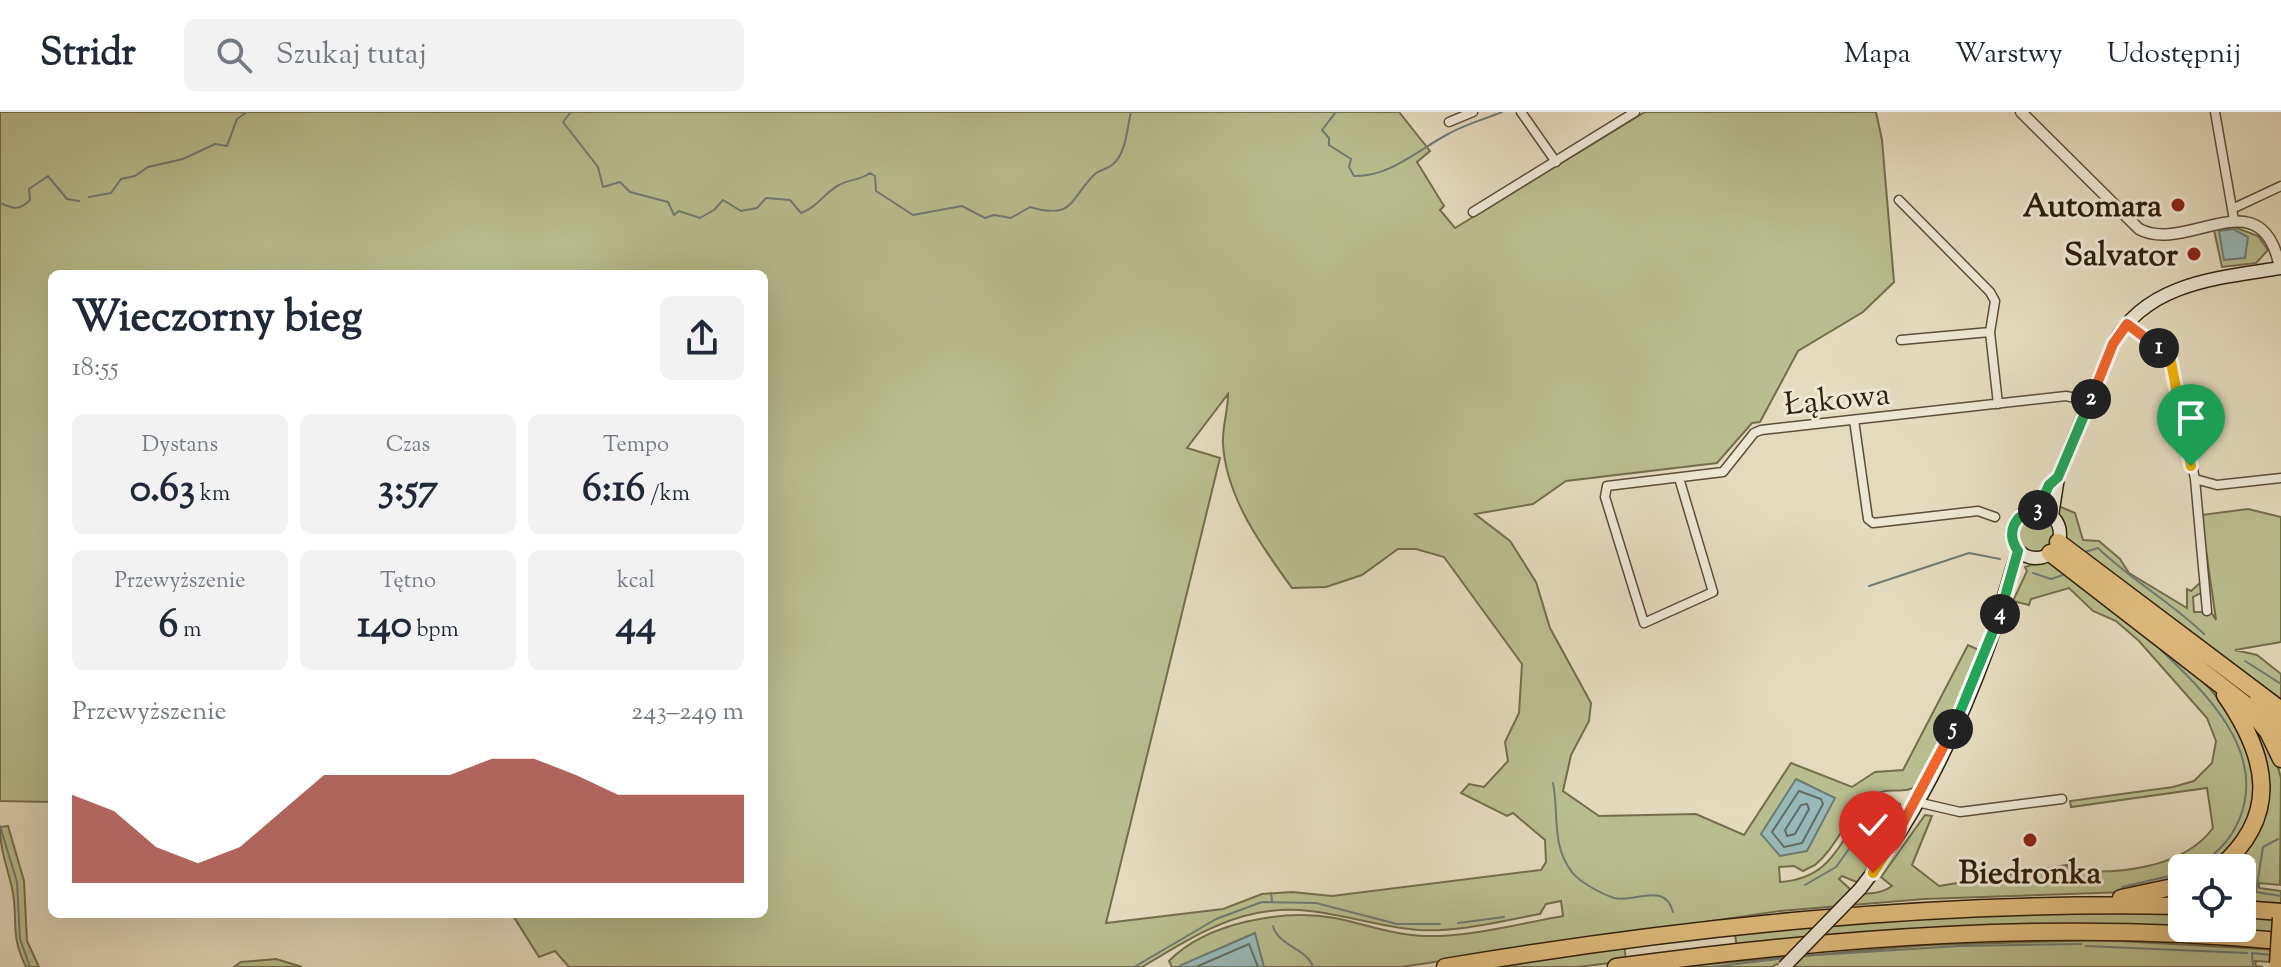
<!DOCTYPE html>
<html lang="pl">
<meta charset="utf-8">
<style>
body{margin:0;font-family:"Sorts Mill Goudy",serif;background:#f2f2f3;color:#1f2937;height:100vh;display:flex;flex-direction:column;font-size:30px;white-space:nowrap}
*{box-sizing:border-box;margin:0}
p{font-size:26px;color:#747a83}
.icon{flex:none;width:44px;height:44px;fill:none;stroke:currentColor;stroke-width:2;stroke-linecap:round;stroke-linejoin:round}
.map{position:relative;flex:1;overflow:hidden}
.details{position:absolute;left:48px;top:158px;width:720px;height:648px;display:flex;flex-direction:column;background:#fff;border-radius:12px;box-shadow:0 8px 32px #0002}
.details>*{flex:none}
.buttons{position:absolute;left:2168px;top:742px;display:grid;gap:16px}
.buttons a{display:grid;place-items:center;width:88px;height:88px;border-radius:12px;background:#fff;box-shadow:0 8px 32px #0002;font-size:40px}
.pin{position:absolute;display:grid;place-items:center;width:68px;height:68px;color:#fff;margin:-82px -34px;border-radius:50% 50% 50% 0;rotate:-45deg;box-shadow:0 0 8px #0007}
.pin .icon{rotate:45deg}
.km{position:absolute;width:40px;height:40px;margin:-20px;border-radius:50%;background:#222;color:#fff;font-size:22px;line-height:40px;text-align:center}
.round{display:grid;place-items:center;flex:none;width:84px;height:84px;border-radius:12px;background:#f2f2f3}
.summary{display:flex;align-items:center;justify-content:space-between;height:136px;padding:0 24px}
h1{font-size:44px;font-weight:700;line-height:60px}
.figures{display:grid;grid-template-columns:repeat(3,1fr);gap:12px;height:136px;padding:8px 24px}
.figures div{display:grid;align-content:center;border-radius:12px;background:#f2f2f3;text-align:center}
.figures b{font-size:40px;font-weight:700}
.figures small{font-size:22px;font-weight:400}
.figures p{font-size:22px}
.chart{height:224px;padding:16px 24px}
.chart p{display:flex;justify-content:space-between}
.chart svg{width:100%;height:144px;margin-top:8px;fill:#8f2418;opacity:.7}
header{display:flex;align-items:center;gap:48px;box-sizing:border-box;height:112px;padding:0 40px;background:#fff;border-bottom:2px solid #e0e1e3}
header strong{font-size:38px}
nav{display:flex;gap:44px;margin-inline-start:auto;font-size:28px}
.search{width:560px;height:72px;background:#f2f2f3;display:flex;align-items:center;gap:20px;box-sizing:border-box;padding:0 28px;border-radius:12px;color:#747a83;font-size:30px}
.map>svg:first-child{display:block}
.green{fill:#b9be8e;stroke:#746e4c;stroke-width:2;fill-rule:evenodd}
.water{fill:#98b9b9;stroke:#6e7b73;stroke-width:2}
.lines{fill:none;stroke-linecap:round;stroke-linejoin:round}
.shore{stroke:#646c62;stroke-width:2}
.stream{stroke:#6e7b73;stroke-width:2}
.minor-casing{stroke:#5c4e38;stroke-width:11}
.tertiary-casing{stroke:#5c4e38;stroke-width:13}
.secondary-casing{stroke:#2f1f0b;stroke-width:15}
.motorway-casing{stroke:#2f1f0b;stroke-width:19}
.minor{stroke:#ede8d5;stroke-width:8}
.tertiary{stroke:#ede8d5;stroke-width:10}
.secondary{stroke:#ede8d5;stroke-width:12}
.motorway{stroke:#e2be7f;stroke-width:16}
.secondary-bridge-casing{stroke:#2f1f0b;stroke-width:15;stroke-linecap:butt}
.motorway-bridge-casing{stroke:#2f1f0b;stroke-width:19;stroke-linecap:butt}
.secondary-bridge{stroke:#ede8d5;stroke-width:12}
.motorway-bridge{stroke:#e2be7f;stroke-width:16}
.split-1-casing{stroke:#fff;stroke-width:16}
.split-2-casing{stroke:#fff;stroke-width:16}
.split-3-casing{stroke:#fff;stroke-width:16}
.split-4-casing{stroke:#fff;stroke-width:16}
.split-5-casing{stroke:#fff;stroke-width:16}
.split-6-casing{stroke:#fff;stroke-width:16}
.split-7-casing{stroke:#fff;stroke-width:16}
.split-1{stroke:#f5b400;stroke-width:10}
.split-2{stroke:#f0652b;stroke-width:10}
.split-3{stroke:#22a559;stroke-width:10}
.split-4{stroke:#22a559;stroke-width:10}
.split-5{stroke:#22a559;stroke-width:10}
.split-6{stroke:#f0652b;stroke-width:10}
.split-7{stroke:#f5b400;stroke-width:10}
.poi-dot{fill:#8f2418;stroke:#ede8d5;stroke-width:3}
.labels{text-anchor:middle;stroke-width:6;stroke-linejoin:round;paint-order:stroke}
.poi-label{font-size:32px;font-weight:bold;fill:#2f1f0b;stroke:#ede8d5;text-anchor:end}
.street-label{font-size:32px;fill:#2f1f0b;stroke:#ede8d5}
</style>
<header>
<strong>Stridr</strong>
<div class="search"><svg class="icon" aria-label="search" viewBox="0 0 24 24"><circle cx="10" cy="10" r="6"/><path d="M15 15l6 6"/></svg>Szukaj tutaj</div>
<nav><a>Mapa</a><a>Warstwy</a><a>Udostępnij</a></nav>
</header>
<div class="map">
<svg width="2281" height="855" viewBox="0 0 2281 855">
<rect width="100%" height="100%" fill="#e4dbbe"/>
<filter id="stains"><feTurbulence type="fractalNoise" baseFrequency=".0025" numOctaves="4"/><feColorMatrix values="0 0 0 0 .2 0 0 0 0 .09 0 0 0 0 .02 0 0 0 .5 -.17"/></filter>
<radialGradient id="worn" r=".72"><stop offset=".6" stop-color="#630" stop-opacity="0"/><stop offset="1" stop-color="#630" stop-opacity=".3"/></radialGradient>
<path class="green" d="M0,0h1399l31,39 -13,11 27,44 -4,4 15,18 190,-116h231l6,28 12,142 -31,30 -65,39 -38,71 -8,1 -35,40 -151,18 -33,23 -58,10 35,27 26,41 14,46 41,75 -2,18 -18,34 -8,36 36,25 97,-2 48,21 47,-72 61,24 23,-15 28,-2 65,-125 11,5 1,7 -62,128c-13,11 -32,0 -47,12 -24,17 -33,49 -56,68l-12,6 -9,-5 -15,1 1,15c69,-5 57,-66 108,-83l12,5 1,11 -42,68 -17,-7 -3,3 11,10 -2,4c15,1 32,2 44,-7l-11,-9 44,-62 7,1 -20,49 27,21 128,-21 1,5c47,5 115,-1 145,-42l-6,-40 -136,19 -1,-6 103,-14 21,-6 18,-18 4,-22 -9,-23 -68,-77 -23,-20 -23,-10 -24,-23 -38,11 -2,6 -16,-4 14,-30 -2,-4 25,-8 152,121c17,18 49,59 53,83 6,31 -12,88 -42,103 -8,4 -22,2 -31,2v13l-55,11 -203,7 -144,12 -379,56h-229l-3,-6c38,-39 115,-52 166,-43 30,6 58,17 89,18 46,1 94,-12 139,-20l-2,-15 -15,3 -6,10c-39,7 -80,18 -121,16 -56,-4 -104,-29 -162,-17 -42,8 -79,33 -115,54h-573l-14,-16 -16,6 -27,-43h252v-640h-712v528l-52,-1zM1228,282c0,17 -6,34 -5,50 3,53 39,103 69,144l34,-1 36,-12 36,-26h18l28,8 78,107 -3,49 -14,29 3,19 -24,26 -15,-3 -8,9 46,23 6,-3 32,27 1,22 -5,8 -209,26 -40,-4 -30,2 -39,15 -117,14 114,-465 -33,-10z
M2234,115l24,9 10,14 -12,13 -34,4 -8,-37z
M2056,393l19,8 8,27 16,1 21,18 9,14 58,35v-19l4,2 11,-10 1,11 -10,5 1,15h17l5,8 -15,-105 47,-6 33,8v125l-46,8 22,5 24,19v31l-218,-168z
M2016 422a19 19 0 1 1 38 0a19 19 0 1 1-38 0Z
M2250,603l27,49 4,14 -1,107 -21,-2v5l22,3v12l-39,-2v-33h-17l36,-50z
M8,714l16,55 3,60 12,26h-13c-17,-35 -7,-46 -14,-79 -5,-22 -12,-38 -12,-61z
M2182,798v18h60v-15l39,3v19l-46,-3 -498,15 -3,-17 138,-13z
M2101,828l180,10 -10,12 -16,-1 1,5 7,1h-469l-17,-3 -5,3h-98l254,-22z
M1624,832l2,17 -48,6h-103z
M276,847l26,8h-68l7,-5z"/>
<path class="water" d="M2233,117l15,8 -3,21 -21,2 -5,-29z
M1796,667l39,19 -28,53 -27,5 -19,-22z
M1255,821l9,34h-85l2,-2z"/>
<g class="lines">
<path class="shore" d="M1799,679l22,8 2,5 -21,39 -18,4 -12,-15z
M1801,693l6,-1 2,5 -14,25 -8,2 -2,-6z
M1196,855l53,-23 9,23"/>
<path class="stream" d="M571,0l-8,10 35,45 5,20 17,-5 10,10 38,10 6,13 5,-4 21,7 14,-8 9,-10 18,11 16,-3 9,-10 24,2 11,13c17,-6 23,-20 38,-28 10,-6 20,-4 31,-12l5,3 1,15 37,24 49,-9 23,12 9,-3 17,3 19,-11c45,13 39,-8 65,-33 5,-4 12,-5 17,-9 14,-10 15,-37 19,-53
M1336,0l-14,18 7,8v7l22,14 -2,8 5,9c36,1 65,-27 96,-43 16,-9 35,-14 52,-21
M89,85l22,-4 10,-14 14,-3 13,-9 35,-8 32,-15 12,2 10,-27 10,-7
M0,91c13,6 19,8 30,-3l-1,-11 19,-13 19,23 12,2
M2085,440l13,-4c33,32 73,54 106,86
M2033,461l18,6 12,-4
M1869,474l100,-33 31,6
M2160,537c45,43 108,103 79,171 -9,21 -26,38 -47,48
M2245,549l36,23
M1553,671c6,29 -2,63 19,89 7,10 30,22 42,26 20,5 51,-17 59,14
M0,714l17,56 3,57 10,28
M1805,773l31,-18 40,-56 18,-6
M2122,775l60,-14
M2242,779l8,1
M2256,780l7,-45 15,-8
M2256,780l25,4
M1271,781l1,8
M1458,811l46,-6
M1273,814c5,20 34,22 40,41
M2086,834l161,7
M2252,841l20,2
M2252,841l1,14
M1801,844l158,-10 122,-2
M1134,855l82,-48 46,-17 54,1 81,21h43
M1712,855l74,-9"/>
<g class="minor-casing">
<path id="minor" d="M1521,0l35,50
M2215,0l19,108
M1449,10l24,-10
M1899,88l91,92 5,9 -5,31 8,72
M2234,96l47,-22
M1473,100l162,-100
M2127,212l28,21 16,17 24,117 12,132
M1901,228l89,-8
M1854,308l14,99 5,4 105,-12 17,6
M1679,366l34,114 -69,31 -39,-126 2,-11 116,-14 31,-39 7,-3 305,-34 24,5
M2195,367l22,6 64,-7
M1917,690l43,10 102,-13"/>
</g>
<g class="tertiary-casing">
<path id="tertiary" d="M2021,0l118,117c48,26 123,-54 141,39"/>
</g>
<g class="secondary-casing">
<path id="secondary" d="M2012 422a24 24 0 1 1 48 0a24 24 0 1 1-48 0Z
M2038,398l11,-25 9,-8
M2052,404l6,-39 55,-133c34,-62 106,-66 168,-76
M1860,777c56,-71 98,-159 129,-244 11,-31 18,-63 29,-94"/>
</g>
<g class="motorway-casing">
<path id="motorway" d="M2058,430l223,168
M2050,441l195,151 23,28 13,27
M2258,588l23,32
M2219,756c62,-53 49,-111 6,-173
M2121,786l61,-13
M2242,797l39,3
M1445,855c245,-41 489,-66 737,-61
M1616,855c219,-30 444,-47 665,-26"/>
</g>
<use href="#minor" class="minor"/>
<use href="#tertiary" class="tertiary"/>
<use href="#secondary" class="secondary"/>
<use href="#motorway" class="motorway"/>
<g class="secondary-bridge-casing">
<path id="secondary-bridge" d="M1784,855l76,-78"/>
</g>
<g class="motorway-bridge-casing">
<path id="motorway-bridge" d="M2278,851l3,-45"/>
</g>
<use href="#secondary-bridge" class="secondary-bridge"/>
<use href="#motorway-bridge" class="motorway-bridge"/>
</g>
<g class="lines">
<g class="split-1-casing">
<path id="split-1" d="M2159,236l12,14 20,104"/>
</g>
<g class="split-2-casing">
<path id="split-2" d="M2091,287l22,-55 14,-20 32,24"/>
</g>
<g class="split-3-casing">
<path id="split-3" d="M2038,398l11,-25 9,-8 33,-78"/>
</g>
<g class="split-4-casing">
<path id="split-4" d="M2000,502l18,-63c-13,-19 -3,-39 20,-41"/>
</g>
<g class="split-5-casing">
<path id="split-5" d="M1953,617l47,-115"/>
</g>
<g class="split-6-casing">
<path id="split-6" d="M1895,726l58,-109"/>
</g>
<g class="split-7-casing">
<path id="split-7" d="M1873,761l22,-35"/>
</g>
<use href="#split-1" class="split-1"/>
<use href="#split-2" class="split-2"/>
<use href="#split-3" class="split-3"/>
<use href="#split-4" class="split-4"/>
<use href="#split-5" class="split-5"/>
<use href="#split-6" class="split-6"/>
<use href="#split-7" class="split-7"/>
</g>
<g class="poi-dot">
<circle cx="2178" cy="93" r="8"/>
<circle cx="2194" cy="142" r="8"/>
<circle cx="2030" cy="728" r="8"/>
</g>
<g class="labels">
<g class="poi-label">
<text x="2162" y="104">Automara</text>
<text x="2178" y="153">Salvator</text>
<text x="2030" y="771" text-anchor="middle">Biedronka</text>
</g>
<g class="street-label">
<text transform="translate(1837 286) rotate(-6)" y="11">Łąkowa</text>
</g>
</g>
<rect width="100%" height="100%" filter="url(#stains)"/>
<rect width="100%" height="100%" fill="url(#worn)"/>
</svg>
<div class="buttons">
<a><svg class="icon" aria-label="locate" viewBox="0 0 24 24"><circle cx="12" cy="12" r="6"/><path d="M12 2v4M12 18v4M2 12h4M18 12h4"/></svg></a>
</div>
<div class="pin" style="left:2191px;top:354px;background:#1e9e55"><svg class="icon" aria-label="arrive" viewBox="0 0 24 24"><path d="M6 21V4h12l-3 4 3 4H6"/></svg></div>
<div class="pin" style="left:1873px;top:761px;background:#d93025"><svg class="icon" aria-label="check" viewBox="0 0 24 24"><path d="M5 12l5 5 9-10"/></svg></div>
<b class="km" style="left:2159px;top:236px">1</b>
<b class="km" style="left:2091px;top:287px">2</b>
<b class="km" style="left:2038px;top:398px">3</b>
<b class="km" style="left:2000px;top:502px">4</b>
<b class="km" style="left:1953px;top:617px">5</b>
<section class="details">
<div class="summary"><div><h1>Wieczorny bieg</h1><p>18:55</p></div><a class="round"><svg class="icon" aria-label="share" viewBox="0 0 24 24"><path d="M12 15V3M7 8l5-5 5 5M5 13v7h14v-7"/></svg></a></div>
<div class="figures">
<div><p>Dystans</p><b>0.63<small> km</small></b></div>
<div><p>Czas</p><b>3:57</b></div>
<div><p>Tempo</p><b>6:16<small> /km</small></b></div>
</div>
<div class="figures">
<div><p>Przewyższenie</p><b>6<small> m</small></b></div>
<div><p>Tętno</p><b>140<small> bpm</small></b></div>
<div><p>kcal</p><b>44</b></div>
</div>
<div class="chart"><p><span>Przewyższenie</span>243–249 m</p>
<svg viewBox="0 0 160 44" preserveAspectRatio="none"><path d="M0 44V17L10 22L20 33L30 38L40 33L50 22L60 11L70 11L80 11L90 11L100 6L110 6L120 11L130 17L140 17L150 17L160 17V44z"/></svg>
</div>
</section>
</div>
